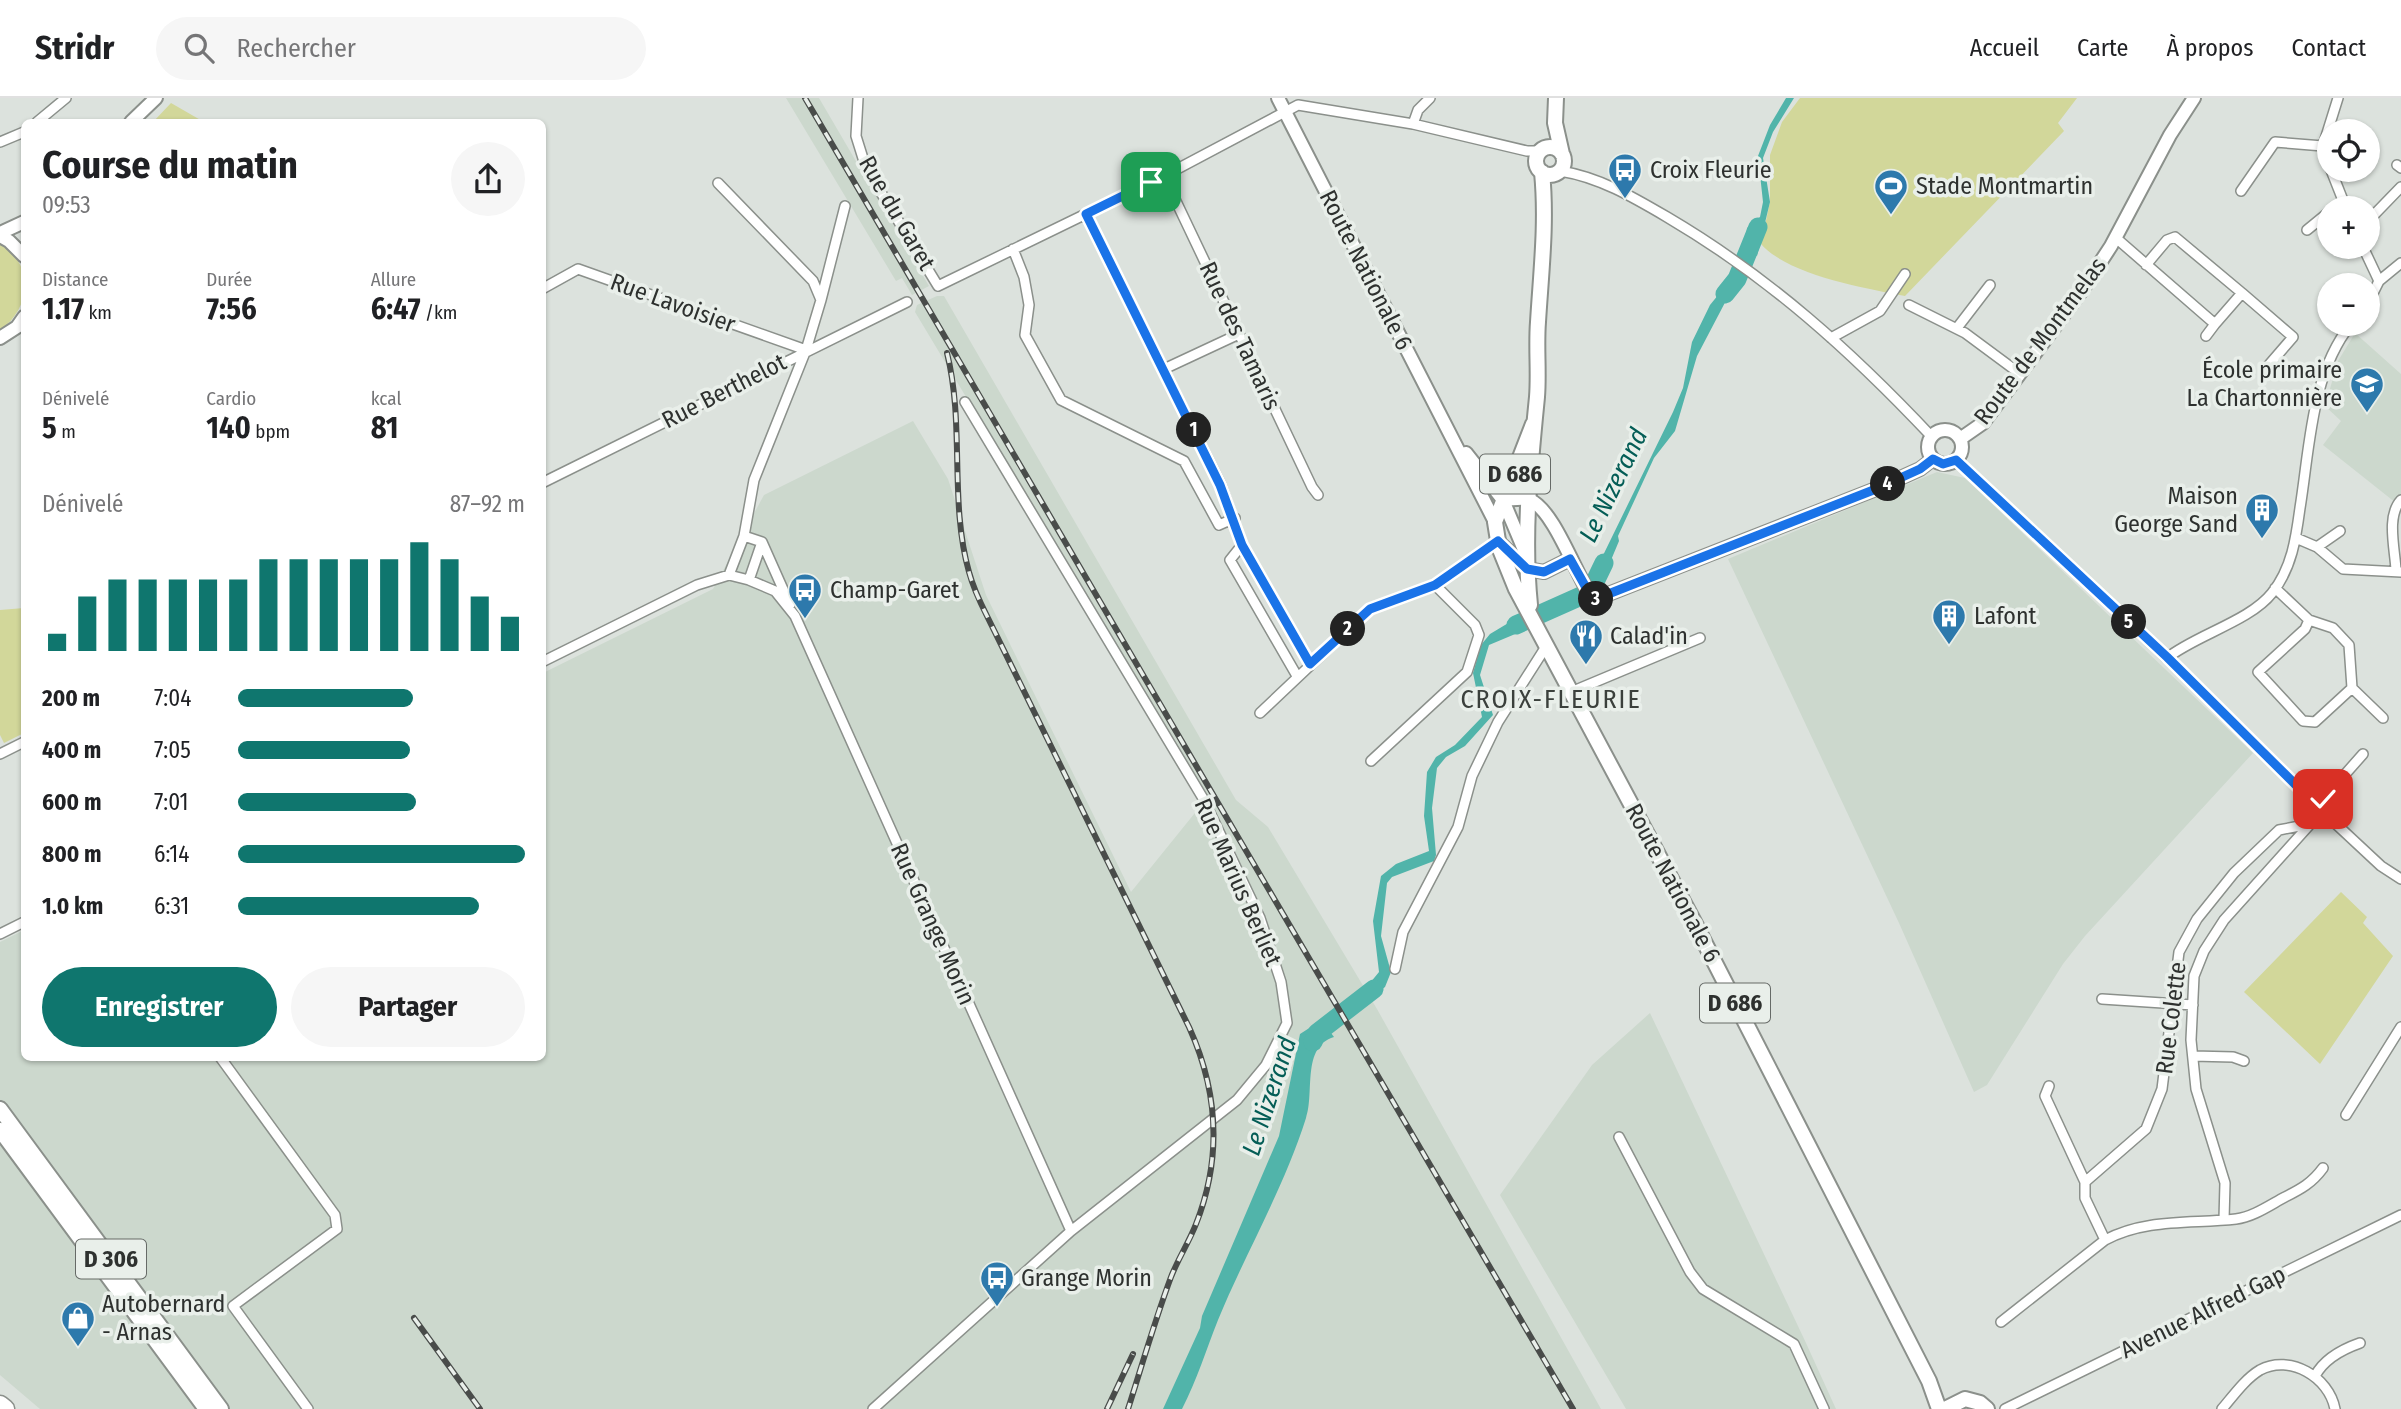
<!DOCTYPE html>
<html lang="fr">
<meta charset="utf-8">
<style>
body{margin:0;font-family:"Fira Sans Condensed",sans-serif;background:#f6f6f6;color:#202124;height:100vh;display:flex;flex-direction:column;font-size:26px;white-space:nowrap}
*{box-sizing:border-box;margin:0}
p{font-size:23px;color:#757577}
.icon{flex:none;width:38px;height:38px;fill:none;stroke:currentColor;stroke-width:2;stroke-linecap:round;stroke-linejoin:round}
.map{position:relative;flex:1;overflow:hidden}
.sheet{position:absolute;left:21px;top:21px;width:525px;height:942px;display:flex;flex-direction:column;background:#fff;border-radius:10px;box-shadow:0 2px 5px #0004}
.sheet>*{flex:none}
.controls{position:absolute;left:2317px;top:21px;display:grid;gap:14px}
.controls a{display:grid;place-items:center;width:63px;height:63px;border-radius:50%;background:#fff;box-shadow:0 2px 5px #0004;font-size:35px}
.pin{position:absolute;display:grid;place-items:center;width:60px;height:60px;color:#fff;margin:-30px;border-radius:14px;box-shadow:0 4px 10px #0006}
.km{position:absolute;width:35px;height:35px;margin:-18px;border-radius:50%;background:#222;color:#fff;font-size:19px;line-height:35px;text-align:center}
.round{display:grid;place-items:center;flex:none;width:74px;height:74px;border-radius:37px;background:#f6f6f6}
.head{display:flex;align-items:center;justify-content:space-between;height:119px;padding:0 21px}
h1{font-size:38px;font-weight:700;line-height:52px}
.stats{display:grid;grid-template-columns:repeat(3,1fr);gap:10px;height:119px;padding:7px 21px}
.stats div{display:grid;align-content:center}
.stats b{font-size:30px;font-weight:700}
.stats small{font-size:19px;font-weight:400}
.stats p{font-size:19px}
.chart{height:196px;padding:14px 21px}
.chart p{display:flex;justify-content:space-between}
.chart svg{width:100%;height:126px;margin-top:7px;stroke:#0f766e;stroke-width:6}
.primary-button{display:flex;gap:14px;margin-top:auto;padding:14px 21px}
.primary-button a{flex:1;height:80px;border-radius:42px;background:#0f766e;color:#fff;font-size:28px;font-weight:700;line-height:80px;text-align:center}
.primary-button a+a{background:#f6f6f6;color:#202124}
ul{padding:0 21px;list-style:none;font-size:23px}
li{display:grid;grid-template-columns:112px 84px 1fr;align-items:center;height:52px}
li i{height:18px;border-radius:9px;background:#0f766e}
header{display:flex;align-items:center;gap:42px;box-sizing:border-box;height:98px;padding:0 35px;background:#fff;border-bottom:2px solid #e0e0e0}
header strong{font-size:33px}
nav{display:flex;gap:38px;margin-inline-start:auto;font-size:24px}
.search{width:490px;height:63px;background:#f6f6f6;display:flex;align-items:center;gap:18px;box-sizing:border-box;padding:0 24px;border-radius:38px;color:#757577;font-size:26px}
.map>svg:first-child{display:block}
.built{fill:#ccd8cd}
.green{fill:#d2d79a}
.water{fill:#51b4aa}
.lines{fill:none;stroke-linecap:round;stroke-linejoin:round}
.river{stroke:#51b4aa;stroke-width:19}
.minor-casing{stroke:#8b908b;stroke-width:12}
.tertiary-casing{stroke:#8b908b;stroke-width:16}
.secondary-casing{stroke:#8b908b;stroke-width:16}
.primary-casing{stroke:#8b908b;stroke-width:18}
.motorway-casing{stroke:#8b908b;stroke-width:21}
.minor{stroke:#fff;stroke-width:9}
.tertiary{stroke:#fff;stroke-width:12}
.secondary{stroke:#fff;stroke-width:12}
.primary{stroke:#fff;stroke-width:14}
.motorway{stroke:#fff;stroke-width:18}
.rail-casing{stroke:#494c4a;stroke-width:6}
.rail{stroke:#e9efea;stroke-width:3.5;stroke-dasharray:10;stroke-linecap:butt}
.route-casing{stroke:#fff;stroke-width:14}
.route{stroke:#1a73e8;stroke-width:9}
.labels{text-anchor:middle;stroke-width:7;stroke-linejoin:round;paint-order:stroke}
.shield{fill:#e9efea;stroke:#666a67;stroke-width:2}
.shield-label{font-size:23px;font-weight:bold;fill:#2e312f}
.poi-label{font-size:24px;fill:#2e312f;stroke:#e9efea;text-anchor:start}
.street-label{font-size:24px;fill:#2e312f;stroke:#e9efea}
.water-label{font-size:26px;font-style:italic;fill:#045d56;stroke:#e9efea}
.neighbourhood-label{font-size:26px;letter-spacing:2px;fill:#3b403c;stroke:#e9efea}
</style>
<header>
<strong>Stridr</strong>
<div class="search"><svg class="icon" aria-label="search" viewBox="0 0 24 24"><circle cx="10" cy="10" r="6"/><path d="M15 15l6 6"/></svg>Rechercher</div>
<nav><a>Accueil</a><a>Carte</a><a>À propos</a><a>Contact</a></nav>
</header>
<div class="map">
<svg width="2401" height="1311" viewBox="0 0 2401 1311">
<rect width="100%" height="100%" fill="#dce2dd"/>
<path class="built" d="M786,0h33l110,188 -17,9 -10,-17 -6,3z
M937,198h7l292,504 32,27 109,182 224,400h-1561l-40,-34v-433l24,-12v127h518l1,-384 170,-84 51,-94 149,-74 35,58 38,116 145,297 76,-94 -292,-486 2,-7z
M2355,235l46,41v123l-5,6 -73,-58 18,-24 -16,-15 13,-45z
M1937,374l28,6 288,275 -168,183 -22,28 -76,121 -13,7 -75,-169 -171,-364z
M1650,915l156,330 30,66h-210l-126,-214 92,-130z"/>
<path class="green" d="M1800,0h277l-19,25 6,8 -159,165c-40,-8 -117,-21 -144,-52l9,-42v-47l12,-33z
M171,5l33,19h-51z
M0,146c35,20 31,65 0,86z
M24,510v125l-20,10 -4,-8v-125z
M2341,794l26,25 -4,6 30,33 -73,108 -76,-72z"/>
<path class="water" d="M1786,0h8l-21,34 -10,26 7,44 -13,54 -12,-8 2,-20 13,-11 3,-15 -5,-46 12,-31z
M1736,175l7,4 -13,16 -33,63 -22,75 -21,27 -36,78 1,5 -18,43 -6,6 -5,-8 83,-170 10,-24 9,-46 18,-37z
M1525,515l7,14 -43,18 -9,30 13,40 -28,31 -19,11 -9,11 -5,40 4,47 -2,6 -42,16 -5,6 -6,53 10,36 -6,15 -30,23 -3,-5 27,-33 -6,-51 8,-45 15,-12 33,-13 -5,-35 3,-44 9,-15 19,-12 27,-28 -9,-44 8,-28 9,-11z
M1328,918v13l6,8c-33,10 -19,56 -28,81 -22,70 -60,134 -88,202 -12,30 -21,60 -36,89h-19l37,-81 2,-12 77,-180 21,-102z"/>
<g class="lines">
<path class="river" d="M1725,196l12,-15 21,-52
M1516,527l74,-33 14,-29
M1313,944l4,-9 57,-44"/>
<g class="minor-casing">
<path id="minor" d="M858,0l-2,38 10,32 72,118 226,-110 134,-71 115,19 114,27h14
M37,24l29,-24
M1413,26l5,-14 12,-12
M0,44l24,-10
M2329,67l-6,-19 15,-48
M2397,67l4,3
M2331,72l15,38
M1560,73c39,6 73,26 107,46 102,60 184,134 265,220
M1164,78l148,311 6,8
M718,85l95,98 8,19 -15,50 -52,130 -10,56 -15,39
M2241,93l34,-49 48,4
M1086,116l135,271 21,60
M2368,123l33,-34
M2307,132l22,-18
M2116,140l99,86 27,-31 -67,-56 -8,3 -21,25
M2363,149l16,34
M1013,151l11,28 5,28 -4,30 36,65 123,61 35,64 16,-7
M2379,183l22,-18
M542,191l36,-20 228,81
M2242,195l51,44 -25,29
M821,202l24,-94
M2368,205l11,-22
M1909,207l56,28 54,40
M1957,230l33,-43
M2206,238l9,-12
M1831,240l49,-27 25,-37
M1164,271l75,-35
M1956,362l211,198 155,153 59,55 20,13
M542,385l365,-181
M744,438l18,6 -13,38
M2296,440l21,9 26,22 58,3
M762,444l28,63
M2317,449l23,-16
M2396,472c-1,-21 -10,-54 5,-70
M2275,490l34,32 24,8 16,17 3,43 -37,34 -12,-1 -45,-49 47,-43 4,-9
M2167,560c29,-23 83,-37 105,-65 20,-25 24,-55 28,-85 10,-62 11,-134 51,-184
M542,564l155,-77 32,-10 20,5 26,11 20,25 276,615
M1297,578l-67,-116 12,-15 68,119
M2352,590l31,30
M1571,594l129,-54
M1260,615l110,-104 65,-24
M0,656l24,-12
M1371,663l96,-89 12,-37 -4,-10 -40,-40 63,-44
M2317,708l46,-52
M0,836l24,-12
M1395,871l8,-37 55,-105 14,-51 26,-54 49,-77
M2102,901l91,6
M2193,958l40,1 11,4
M220,959l115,158 2,14 -104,77 75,103
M2049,988l-4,10 40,86
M2346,1017l55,-88
M1619,1039l71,135 13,17 91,55 30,65
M2224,1121l1,-36 -29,-94 -5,-49 3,-64 10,-25 20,-31 98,-109
M2105,1142l-20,-42v-16l61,-53 16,-40 17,-137 18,-33 37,-46 45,-43 31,-6
M2001,1224l104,-82c41,-22 87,-16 131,-21 17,-2 34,-14 49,-22 16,-8 27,-14 38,-29
M2315,1278c9,-17 28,-27 45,-33
M873,1311l198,-178 166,-131 29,-35 21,-42 -6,-41 -21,-64 -56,-118 -239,-398
M2005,1311l396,-194
M2222,1311c11,-13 23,-30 38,-39 30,-16 69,7 75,39"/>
</g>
<g class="tertiary-casing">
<path id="tertiary" d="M1928 349a17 17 0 1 1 34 0a17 17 0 1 1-34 0Z
M1960,341l23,-16 100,-134 28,-43 59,-111 24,-37
M1503,402c8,0 20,-3 27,0 24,10 46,75 63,100l283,-111 44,-20 13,-10
M1498,443l29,28 17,3 26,-13"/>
</g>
<g class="secondary-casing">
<path id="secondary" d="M1278,0l217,424
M131,24l25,-24
M0,135l24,-11
M0,138l9,5 15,15
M0,240l17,-11 7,-10
M1466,355l37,47 24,57"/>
</g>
<g class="primary-casing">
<path id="primary" d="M1556,0l-1,25 7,31
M1536 63a14 14 0 1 1 28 0a14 14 0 1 1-28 0Z
M1533,326l-38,98 4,25 17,42 178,333 235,459 10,28
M1530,507c-7,-69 0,-138 7,-208 2,-25 -1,-50 1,-75 3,-50 9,-99 4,-150
M0,1011l221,300
M0,1032l206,279
M1945,1311l20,-10 15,4 7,6"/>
</g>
<g class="motorway-casing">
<path id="motorway" d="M0,1307l5,4"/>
</g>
<use href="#minor" class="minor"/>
<use href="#tertiary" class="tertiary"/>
<use href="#secondary" class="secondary"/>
<use href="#primary" class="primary"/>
<use href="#motorway" class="motorway"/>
<g class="rail-casing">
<path id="rail" d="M805,0l768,1311
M947,255c18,72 2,148 22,219 4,15 11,30 18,44l202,411c29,64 33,131 7,197 -7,18 -18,35 -25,53 -16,43 -29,88 -43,132
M414,1220l66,91
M1107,1311l26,-55"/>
</g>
<use href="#rail" class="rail"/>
</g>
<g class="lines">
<g class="route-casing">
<path id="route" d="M1151,84l-65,32 134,271 22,60 68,119 60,-55 65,-24 63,-44 29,28 17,3 26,-13 23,41 283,-111 44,-20 13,-10 10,5 13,-4 211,197 150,149 6,-7"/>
</g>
<use href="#route" class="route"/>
</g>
<defs>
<g id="bus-pin" transform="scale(1.75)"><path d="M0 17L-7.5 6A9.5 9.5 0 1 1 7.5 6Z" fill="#2d79ac" stroke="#e9efea"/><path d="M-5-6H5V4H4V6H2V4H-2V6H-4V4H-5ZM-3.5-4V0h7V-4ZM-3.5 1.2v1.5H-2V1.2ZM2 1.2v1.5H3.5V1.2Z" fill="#fff"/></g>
<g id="stadium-pin" transform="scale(1.75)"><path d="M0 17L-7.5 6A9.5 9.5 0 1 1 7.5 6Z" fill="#2d79ac" stroke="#e9efea"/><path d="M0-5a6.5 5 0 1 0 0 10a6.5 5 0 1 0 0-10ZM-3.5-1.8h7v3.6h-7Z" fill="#fff"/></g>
<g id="school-pin" transform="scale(1.75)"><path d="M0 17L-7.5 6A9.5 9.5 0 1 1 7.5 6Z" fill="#2d79ac" stroke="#e9efea"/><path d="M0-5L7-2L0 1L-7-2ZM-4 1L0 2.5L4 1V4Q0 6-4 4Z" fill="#fff"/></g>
<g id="building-pin" transform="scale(1.75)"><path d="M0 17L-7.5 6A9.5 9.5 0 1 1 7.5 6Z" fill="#2d79ac" stroke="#e9efea"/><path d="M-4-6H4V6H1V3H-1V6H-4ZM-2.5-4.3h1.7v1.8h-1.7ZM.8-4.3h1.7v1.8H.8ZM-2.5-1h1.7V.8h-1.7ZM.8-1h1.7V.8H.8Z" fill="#fff"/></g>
<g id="restaurant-pin" transform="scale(1.75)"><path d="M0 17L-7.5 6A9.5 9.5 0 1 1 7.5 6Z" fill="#2d79ac" stroke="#e9efea"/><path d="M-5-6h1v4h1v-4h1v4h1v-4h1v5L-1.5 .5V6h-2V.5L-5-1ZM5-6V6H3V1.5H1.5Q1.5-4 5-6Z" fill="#fff"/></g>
<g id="shop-pin" transform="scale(1.75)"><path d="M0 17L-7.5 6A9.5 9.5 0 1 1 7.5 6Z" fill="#2d79ac" stroke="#e9efea"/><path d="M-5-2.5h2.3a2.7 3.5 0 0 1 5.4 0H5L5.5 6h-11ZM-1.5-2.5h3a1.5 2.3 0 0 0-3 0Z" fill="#fff"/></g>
</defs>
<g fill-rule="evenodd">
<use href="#bus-pin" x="1625" y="72"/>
<use href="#stadium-pin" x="1891" y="88"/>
<use href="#school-pin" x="2367" y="286"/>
<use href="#building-pin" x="2262" y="412"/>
<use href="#bus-pin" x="805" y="492"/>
<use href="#building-pin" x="1949" y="518"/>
<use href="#restaurant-pin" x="1586" y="538"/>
<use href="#bus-pin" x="997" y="1180"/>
<use href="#shop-pin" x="78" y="1220"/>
</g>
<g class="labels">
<g class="shield">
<rect x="1480" y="356.5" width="70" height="39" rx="5"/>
<rect x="1700" y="885.5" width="70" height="39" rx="5"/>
<rect x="76" y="1141.5" width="70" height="39" rx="5"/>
</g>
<g class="shield-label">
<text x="1515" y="384">D 686</text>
<text x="1735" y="913">D 686</text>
<text x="111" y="1169">D 306</text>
</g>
<g class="poi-label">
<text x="1650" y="80">Croix Fleurie</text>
<text x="1916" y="96">Stade Montmartin</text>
<text x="2342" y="280" text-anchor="end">École primaire<tspan x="2342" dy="28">La Chartonnière</tspan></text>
<text x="2238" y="406" text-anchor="end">Maison<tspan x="2238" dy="28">George Sand</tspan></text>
<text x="830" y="500">Champ-Garet</text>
<text x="1974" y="526">Lafont</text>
<text x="1610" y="546">Calad'in</text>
<text x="1021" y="1188">Grange Morin</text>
<text x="102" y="1214">Autobernard<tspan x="102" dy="28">- Arnas</tspan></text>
</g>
<g class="street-label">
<text transform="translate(897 115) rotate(60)" y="8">Rue du Garet</text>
<text transform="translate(1366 172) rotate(63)" y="8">Route Nationale 6</text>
<text transform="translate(673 205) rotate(20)" y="8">Rue Lavoisier</text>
<text transform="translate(1240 238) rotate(65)" y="8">Rue des Tamaris</text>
<text transform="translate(2040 243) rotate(-53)" y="8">Route de Montmelas</text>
<text transform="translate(724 293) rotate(-27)" y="8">Rue Berthelot</text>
<text transform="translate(1238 784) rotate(66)" y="8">Rue Marius Berliet</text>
<text transform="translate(1673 785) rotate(62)" y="8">Route Nationale 6</text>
<text transform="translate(933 826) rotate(66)" y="8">Rue Grange Morin</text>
<text transform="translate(2171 920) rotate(-83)" y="8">Rue Colette</text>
<text transform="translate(2203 1214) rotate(-26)" y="8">Avenue Alfred Gap</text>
</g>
<g class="water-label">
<text transform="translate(1613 387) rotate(-64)" y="9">Le Nizerand</text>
<text transform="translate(1269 998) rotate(-72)" y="9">Le Nizerand</text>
</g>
<g class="neighbourhood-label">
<text x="1551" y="610">CROIX-FLEURIE</text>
</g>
</g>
</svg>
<div class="controls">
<a><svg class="icon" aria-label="locate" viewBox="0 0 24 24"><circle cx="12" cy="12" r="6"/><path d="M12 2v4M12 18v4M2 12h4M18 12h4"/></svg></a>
<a>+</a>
<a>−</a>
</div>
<div class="pin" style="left:1151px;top:84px;background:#1e9e55"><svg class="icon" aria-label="arrive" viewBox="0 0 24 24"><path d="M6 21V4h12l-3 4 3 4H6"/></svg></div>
<div class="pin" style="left:2323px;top:701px;background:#d93025"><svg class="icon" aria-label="check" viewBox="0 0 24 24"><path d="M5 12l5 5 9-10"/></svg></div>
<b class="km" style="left:1194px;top:332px">1</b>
<b class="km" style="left:1348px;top:531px">2</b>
<b class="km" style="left:1596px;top:501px">3</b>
<b class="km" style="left:1888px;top:386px">4</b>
<b class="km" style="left:2129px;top:524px">5</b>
<section class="sheet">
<div class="head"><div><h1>Course du matin</h1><p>09:53</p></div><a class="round"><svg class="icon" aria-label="share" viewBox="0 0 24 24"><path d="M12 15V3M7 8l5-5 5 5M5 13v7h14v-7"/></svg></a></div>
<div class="stats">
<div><p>Distance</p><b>1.17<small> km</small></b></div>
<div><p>Durée</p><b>7:56</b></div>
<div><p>Allure</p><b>6:47<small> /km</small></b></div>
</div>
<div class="stats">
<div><p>Dénivelé</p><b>5<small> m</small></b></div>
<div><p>Cardio</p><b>140<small> bpm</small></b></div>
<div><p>kcal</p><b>81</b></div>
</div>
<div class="chart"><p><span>Dénivelé</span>87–92 m</p>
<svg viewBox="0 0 160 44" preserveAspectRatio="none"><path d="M5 44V38M15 44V25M25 44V19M35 44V19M45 44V19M55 44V19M65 44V19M75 44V12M85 44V12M95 44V12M105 44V12M115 44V12M125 44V6M135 44V12M145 44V25M155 44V32"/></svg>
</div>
<ul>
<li><b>200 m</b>7:04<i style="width:61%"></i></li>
<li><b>400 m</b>7:05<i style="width:60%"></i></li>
<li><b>600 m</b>7:01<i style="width:62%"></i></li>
<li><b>800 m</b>6:14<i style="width:100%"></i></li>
<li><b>1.0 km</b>6:31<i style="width:84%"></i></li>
</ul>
<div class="primary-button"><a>Enregistrer</a><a>Partager</a></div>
</section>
</div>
